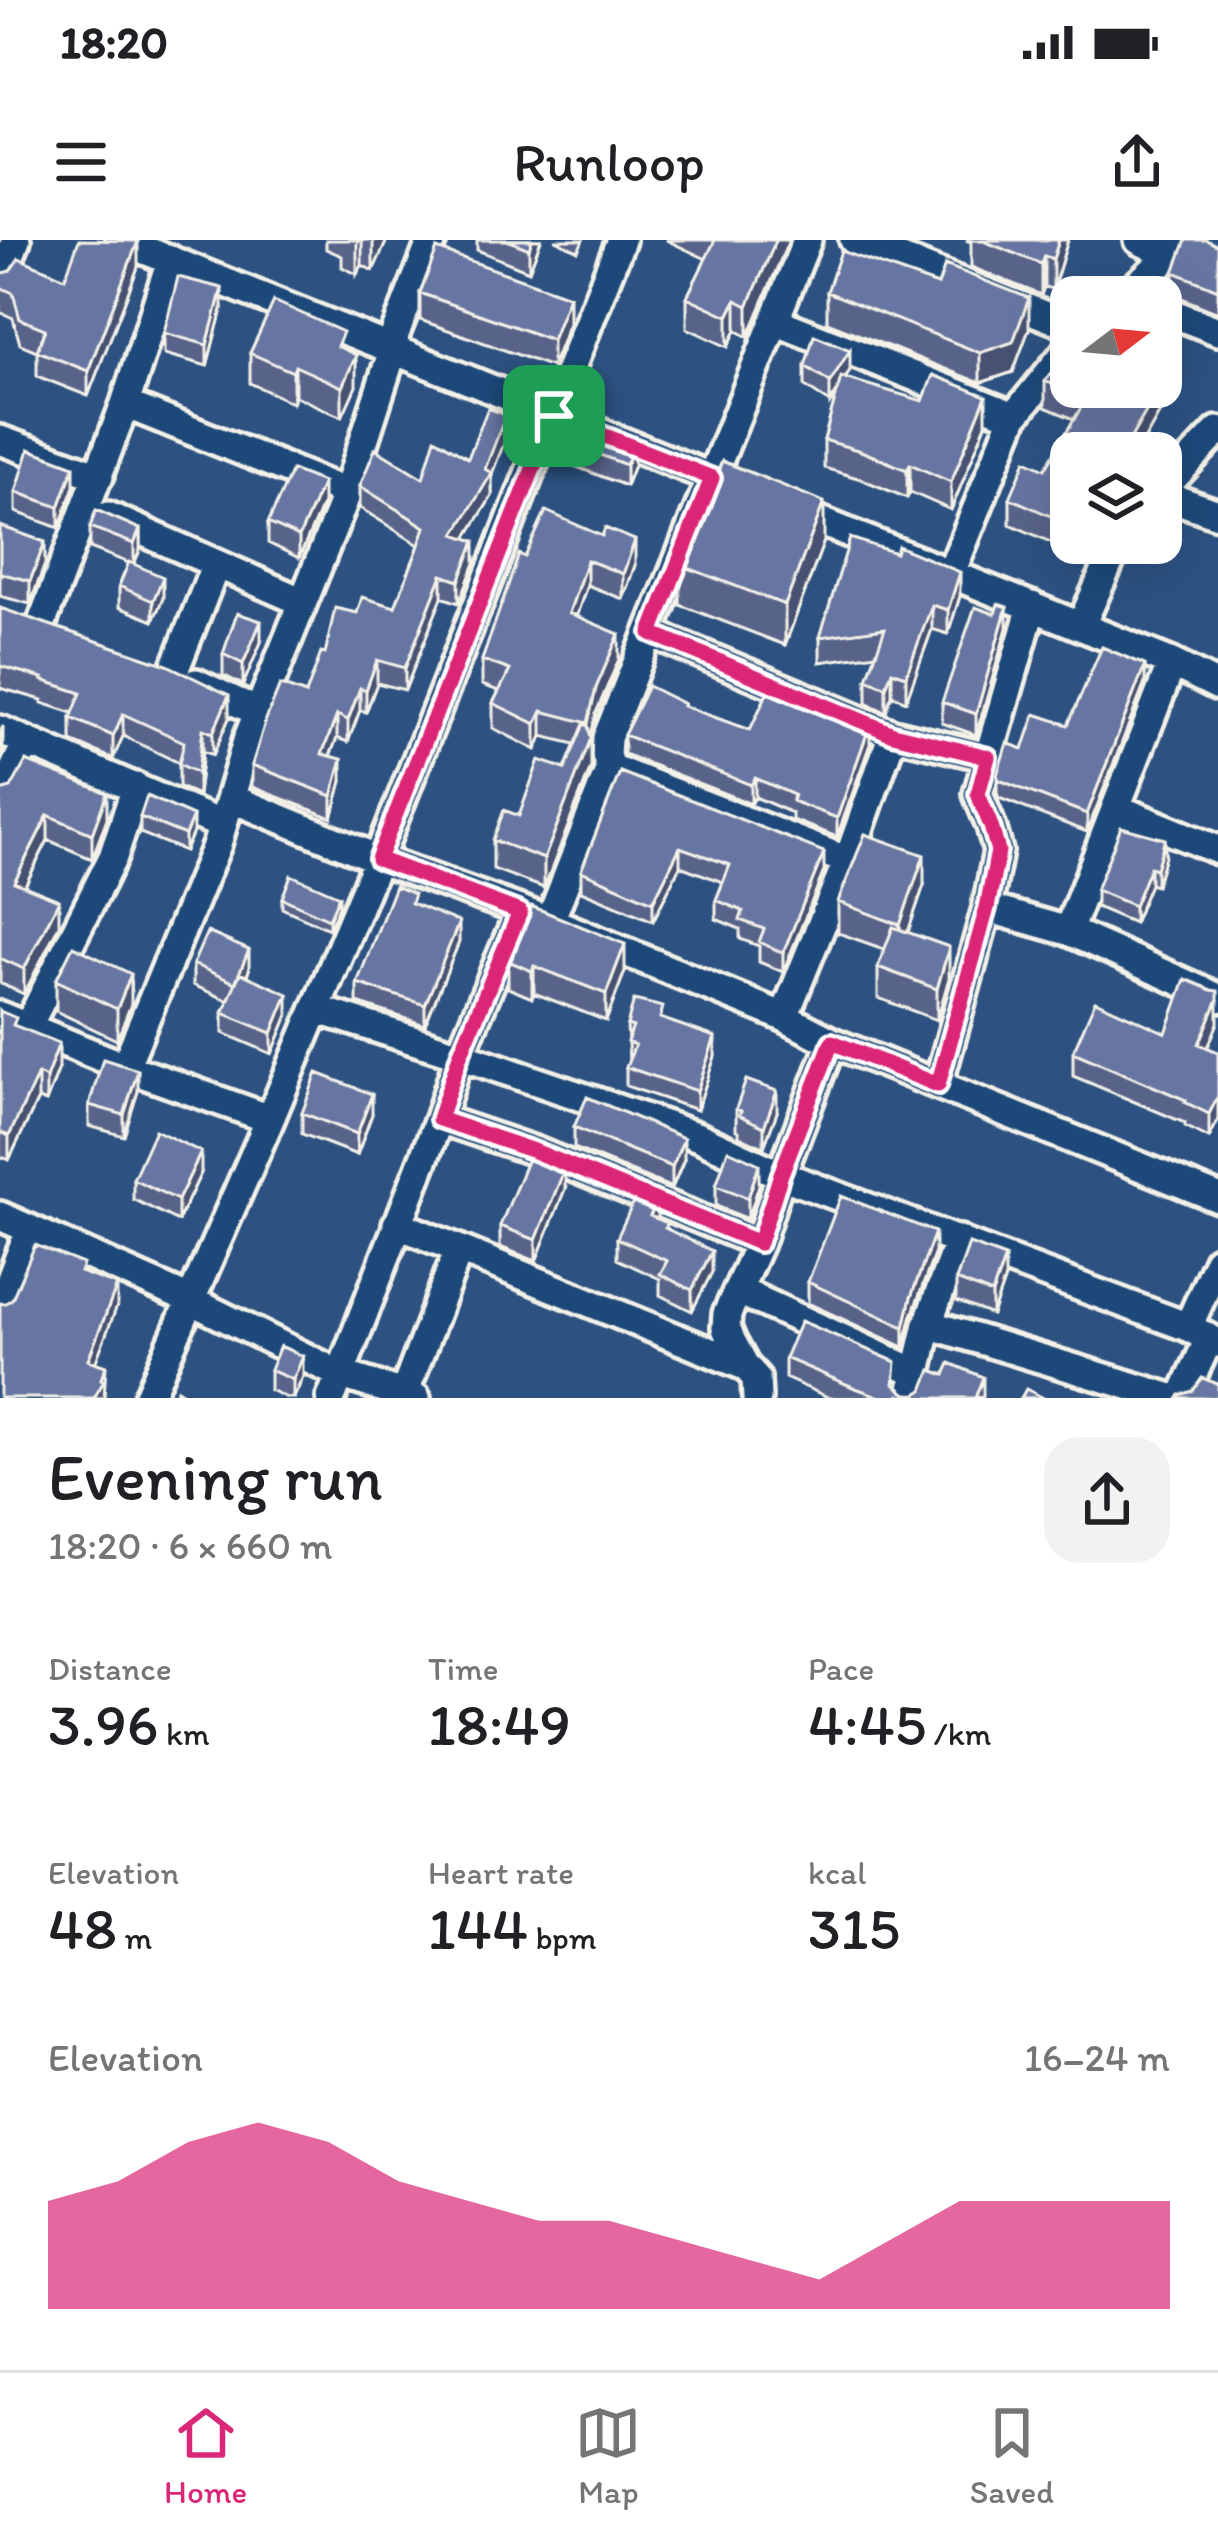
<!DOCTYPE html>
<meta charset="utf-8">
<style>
body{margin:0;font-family:Itim,sans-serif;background:#f2f2f2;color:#202124;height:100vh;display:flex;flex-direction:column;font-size:45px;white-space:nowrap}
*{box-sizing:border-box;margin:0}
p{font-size:39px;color:#757577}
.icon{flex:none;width:66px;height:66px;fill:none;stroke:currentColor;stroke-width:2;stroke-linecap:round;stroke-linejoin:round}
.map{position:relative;height:1158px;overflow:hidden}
.drawer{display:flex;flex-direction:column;background:#fff;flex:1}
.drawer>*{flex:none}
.needle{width:78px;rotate:74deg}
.buttons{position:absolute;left:1050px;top:36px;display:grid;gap:24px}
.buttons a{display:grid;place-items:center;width:132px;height:132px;border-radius:24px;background:#fff;box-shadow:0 12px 48px #0002;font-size:60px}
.pin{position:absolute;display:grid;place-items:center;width:102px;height:102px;color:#fff;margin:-51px;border-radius:24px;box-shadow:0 6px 18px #0006}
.round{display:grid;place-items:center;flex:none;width:126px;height:126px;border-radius:36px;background:#f2f2f2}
.summary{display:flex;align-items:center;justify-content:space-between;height:204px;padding:0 48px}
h1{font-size:66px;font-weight:600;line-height:90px}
.figures{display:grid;grid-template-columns:repeat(3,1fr);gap:18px;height:204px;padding:12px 48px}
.figures div{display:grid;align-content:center}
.figures b{font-size:60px;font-weight:600}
.figures small{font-size:33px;font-weight:400}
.figures p{font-size:33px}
.chart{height:336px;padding:24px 48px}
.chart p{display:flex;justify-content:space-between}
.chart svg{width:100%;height:216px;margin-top:12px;fill:#db2777;opacity:.7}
.status{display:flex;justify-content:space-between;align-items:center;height:84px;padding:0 60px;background:#fff;direction:ltr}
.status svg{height:33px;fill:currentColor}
header{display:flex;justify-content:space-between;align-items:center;height:156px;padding:0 48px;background:#fff;font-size:54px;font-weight:600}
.menu{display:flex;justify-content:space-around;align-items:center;height:168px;border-top:3px solid #e0e0e0;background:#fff;font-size:33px;color:#757577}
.menu a{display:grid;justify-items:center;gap:6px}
.menu .selected{color:#db2777}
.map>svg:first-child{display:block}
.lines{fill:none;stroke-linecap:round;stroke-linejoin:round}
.minor-casing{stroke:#f4f1e8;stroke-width:36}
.minor{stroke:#1f4a7a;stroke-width:27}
.wall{fill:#58648a;stroke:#f4f1e8;stroke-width:3}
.shaded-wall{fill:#475171;stroke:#f4f1e8;stroke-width:3}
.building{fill:#6674a1;stroke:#f4f1e8;stroke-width:3}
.route-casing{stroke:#fff;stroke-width:24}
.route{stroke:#db2777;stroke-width:15}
</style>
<div class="status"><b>18:20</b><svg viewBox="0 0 49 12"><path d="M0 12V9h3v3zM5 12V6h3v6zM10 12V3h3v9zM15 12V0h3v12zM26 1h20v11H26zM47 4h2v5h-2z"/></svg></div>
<header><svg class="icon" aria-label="menu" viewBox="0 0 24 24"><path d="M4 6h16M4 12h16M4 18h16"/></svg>Runloop<svg class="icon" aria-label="share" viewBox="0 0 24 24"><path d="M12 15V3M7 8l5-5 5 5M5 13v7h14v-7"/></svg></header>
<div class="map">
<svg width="1218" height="1158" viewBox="0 0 1218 1158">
<rect width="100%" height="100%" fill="#2d5282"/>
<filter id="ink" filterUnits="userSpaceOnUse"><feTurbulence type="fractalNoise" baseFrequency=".00833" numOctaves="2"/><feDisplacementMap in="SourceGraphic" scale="24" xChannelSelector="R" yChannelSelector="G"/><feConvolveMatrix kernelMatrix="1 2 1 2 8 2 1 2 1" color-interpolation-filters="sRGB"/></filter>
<g filter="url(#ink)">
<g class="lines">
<g class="minor-casing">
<path id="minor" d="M120,0l625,251
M807,0l-200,498 -1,17 4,13 238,93
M854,0l217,86
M1139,0l31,15
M0,42l16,-42
M1124,57l46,-42 8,-15
M1161,69l57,22
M775,81l239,95
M125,164l222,89
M0,200l99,36
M1161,251l57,-60
M1161,254l57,20
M792,270l380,153 46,23
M108,276l195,86
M951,333l63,-157 57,-70
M1032,366l-54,188 13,32 7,25 -11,57 81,23 150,67
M41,385l84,-221 46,-144
M1081,385l37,-82
M651,393l242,101 95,23
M174,431l42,-107
M196,443l62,29
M0,490l222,95
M231,558l147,61 172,62 234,96 48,25 386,156
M0,559l27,-57
M1118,569l100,41
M550,681l60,-153
M1068,691l104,-268
M316,769l144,46 239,82 82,38 407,152 30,16
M0,776l125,51 145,52
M784,777l67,-165 42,-118
M28,786l85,-169 23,-70
M125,827l92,-223 31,-106 99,-245 46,-143 2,-16 37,-94
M938,845l49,-177
M439,879l95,32 225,92
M0,976l190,84 149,74 77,24
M397,984l348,142
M739,1051l178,82
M0,1068l30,-79
M928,1084l243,74
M1188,1087l30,-67
M404,1154l55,-145
M148,1158l122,-279 108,-260 243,-619
M331,1158l108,-279 21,-64 60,-143
M757,1158l-1,-20 -11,-12 -13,-24 -6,-14 1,-14 32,-71 22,-68 51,-133
M911,1158l17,-74 31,-84
M1182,1158l27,-59"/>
</g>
<use href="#minor" class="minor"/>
</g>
<path class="wall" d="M326,0h61l-14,31 -11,-6 -5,9 -15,-7v-11l-16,-7z
M477,0h64l-12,31 -52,-21z
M555,0h28l-5,11z
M666,0h123l-41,97 -12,-7 -8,17 -41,-19v-31l19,-38z
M966,0h102l-15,49 -9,-2 -3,8 -70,-28v-25z
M1213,4l5,2v67l-44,-18v-23z
M138,27l-50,129 -51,-20v-25l-17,-7 -7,-26 -13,-6v-38l65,4z
M827,52l202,37 -16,43 -33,11 -153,-61z
M420,53l149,30 -17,44 -132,-47z
M222,69l-15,57 -43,-12v-21z
M343,109l13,37 -14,31 -47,-21 -2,7 -43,-20v-30z
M805,126l45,4 -4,8 140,46 -35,86 -41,-18 -3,6 -46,-19 -37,-11v-28l13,-48 -7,11 -25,-17z
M1045,141l115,31 -23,41h-66v90h27l-7,17 -81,-36v-26l35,-29 29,-50 -29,-12z
M506,198l-14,35v23l-26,42 9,25 -16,40 -17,-6 -37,93 -28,-7 -11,29 -6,-2 -12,32 -11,-4 -7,18 12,25 -10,37 -80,-31v-22l54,-71 19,-40 32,-41 38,-6 24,-62 -59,-37v-22l63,-8z
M574,205l60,20 -8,21 -52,-20z
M74,246l-15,42 -43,-16v-20z
M323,263l-24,55 -31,-15v-20z
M0,286l45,38 -15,40 -30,-8z
M90,287l50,2v21l-6,14 29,34 -10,23 -34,-14v-21l10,-23 -39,-15z
M824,301l-39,104 -105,-40v-40z
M525,317l110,8 -12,34 -36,-14 -11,31 43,43 -23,54 -5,24v30l-47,121 -51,-19v-29l72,-71 10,-25 -33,-8 -6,14 -43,-22v-25l6,-12 -17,-6v-25z
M960,356l-12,38 -16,-5 -26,72 -14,-6 -6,17 -19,-9v-24l9,-25 -56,8v-25z
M0,368l229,110 -16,37 -10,-4 -5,44 -19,-8v-24l-56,-27 -10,23 -42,-18v-23l2,-5 -31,-10v-3l-42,-12z
M1007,388l-31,107 -34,-12v-21z
M261,402l-18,43 -20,-10v-21z
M1145,443l-58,149 -88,-34 -2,-5v-18l26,-26z
M684,467l66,23 120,14 -33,93 -45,-17v-7l-37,-16 -4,7 -127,-50v-19z
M620,532l204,99 -41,101 -24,-10v-16l-19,-7v-10l-24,-10v-19l7,-18 -43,-16 -27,55 -72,-30v-20z
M0,551l107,27 -15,41 -44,-19 -23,46 34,39 -35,69 -24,-11z
M140,577l53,15 -8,19 -45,-18z
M1165,616l-9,30 -6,-2 -16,39 -38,-16v-17z
M924,645l-16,47 41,46 -12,42 -59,-22v-31l6,-18 -46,-16v-31z
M282,658l57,8 -10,23 -47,-21z
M414,665l45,37 -34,83 -68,-22v-20z
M508,721l117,10 -19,50 -72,-28 -2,5 -24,-10z
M193,724l56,6 -2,6 41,39 -16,39 -49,-21v-20l6,-12 -36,-16z
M56,740l75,24 -14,36 -61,-29z
M0,771l59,57 -13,34 -8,-3 -29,61 -9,-4z
M663,779l52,37 -18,54 -71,-24v-19l3,-5 -2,-37z
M1166,793l52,19v68l-9,18 -24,-12v-3l-112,-47v-24z
M138,851l-14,45 -35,-10v-21z
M736,869l41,3 -13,35 -25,-11v-5l-3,-1z
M302,873l70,1 -15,41 -55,-21z
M574,887l110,32 -12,29 -98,-40z
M201,933l-23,48 -45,-22v-20z
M716,945h43l-11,34 -32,-13z
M565,949l-29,72 -36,-14v-21z
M658,979l54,53 -20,39 -32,-16v-16l-43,-20v-21z
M935,1012l-24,66 -7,29 -96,-44v-21z
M1005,1038l-13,37 -36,-14v-21z
M785,1118l111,27 10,9 77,3 -153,1 -45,-20z
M270,1130l33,7 -9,21h-7l-17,-8z"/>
<path class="shaded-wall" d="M359,0h3v25l-5,9v-30z
M373,0h14l-14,31z
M532,0h9l-12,31v-22z
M776,0h13l-41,97v-31z
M1059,0h9l-15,49v-30z
M138,1v26l-50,129v-25z
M1044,16v31l-3,8v-31z
M222,48v21l-15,57v-21z
M569,56v27l-17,44v-27z
M1029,58v31l-16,43 -33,11v-30z
M736,60v30l-8,17v-31z
M850,110v20l-20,33v-21z
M356,115v31l-14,31v-30z
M295,126v30l-2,7v-31z
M1160,147v25l-23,41h-15z
M986,156v28l-35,86v-28z
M506,175v23l-14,36v22l-37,60v-22z
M634,205v20l-8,21v-21z
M910,224v28l-3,6v-28z
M74,226v20l-15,42v-21z
M323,242v21l-24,55v-21z
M824,262v39l-39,104v-40z
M140,289v21l-6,14v-20z
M635,300v25l-12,34v-25z
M475,301v22l-16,40v-22z
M45,302v22l-15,40v-23z
M1091,303h7l-7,17z
M587,320v25l-18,53v-25z
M960,332v24l-12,38v-24z
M442,335v22l-37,93v-22z
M163,337v21l-10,23v-20z
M932,365v24l-26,72v-25z
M1007,367v21l-31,107v-21z
M261,381v21l-18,43v-21z
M619,394v25l-23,54 -6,27 1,-2v29l-47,121v-29l44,-115v-21l8,-35z
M377,420v23l-11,29v-22z
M1145,425v18l-58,149v-18z
M892,431v24l-6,17v-25z
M360,448v22l-12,32v-22z
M229,455v23l-16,37v-22z
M542,471v25l-6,14v-26z
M123,474v22l-10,23v-23z
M337,475v23l-15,38v-22z
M870,485v19l-33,93v-19z
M3,486v25l-3,7v-25z
M203,489v22l-5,44v-22z
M342,519v22l-10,37v-22z
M755,538v19l-4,7v-19z
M107,553v25l-15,41v-25z
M48,575v25l-34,67v-25z
M193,576v16l-8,19v-16z
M1165,599v17l-9,30v-17z
M680,607v19l-27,55v-19z
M824,612v19l-41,101v-19z
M924,615v30l-24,70v-30z
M1150,627v17l-16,39v-17z
M339,656v10l-10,23v-10z
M59,660v25l-35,69v-25z
M459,682v20l-34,83v-20z
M625,704v27l-19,50v-27z
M949,707v31l-12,42v-31z
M249,710v20l-14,34v-21z
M534,726v27l-2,5v-27z
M131,734v30l-14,36v-31z
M288,754v21l-16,39v-21z
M1218,759v24l-19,45v-24z
M715,797v19l-18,54v-19z
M59,803v25l-13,34v-24z
M138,830v21l-14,45v-21z
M38,834v25l-29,61v-24z
M777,851v21l-13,35v-20z
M372,854v20l-15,41v-21z
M1218,856v24l-9,18v-24z
M684,898v21l-12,29v-21z
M201,912v21l-23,48v-21z
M759,924v21l-11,34v-21z
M565,928v21l-29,72v-21z
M658,960v21l-8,-5z
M935,992v20l-24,66 -7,29v-20l7,-30z
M712,1011v21l-20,39v-21z
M1005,1017v21l-13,37v-21z
M117,1045v21l-29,76v-22z
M303,1116v21l-10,21v-18z
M106,1126l-2,32h-10l7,-19z
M983,1137v20l-8,1z"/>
<path class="building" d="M79,0l59,1 -50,130 -51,-20 8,-22 -25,-10 -7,-26 -13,-6v-13l10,-3 9,-13 46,20z
M507,0h25l-3,9z
M715,0h61l-28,66 -12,-6 -8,16 -41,-19z
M981,0h78l-6,19 -9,-3 -3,8z
M1186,0h20l12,6v44l-44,-18z
M437,9l132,47 -17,44 -132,-47z
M841,11l97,34 7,-20 84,33 -16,44 -33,11 -153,-61z
M178,37l44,11 -15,57 -43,-12z
M274,61l69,31 -6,14 19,9 -14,32 -47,-21 -2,6 -43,-19z
M814,95l36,15 -20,32 -25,-16z
M1071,109v38h89l-38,66h-19l-16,-9 -5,9h-11v19l-8,14 8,1v38l-61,-27 16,-38 19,9 41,-70 -41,-18z
M933,135l53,21 -35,86 -41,-18 -3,6 -46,-19 -37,-11 17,-63 82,24z
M488,168l18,7 -21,54 7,4 -37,61 20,7 -16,40 -17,-6 -37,93 -28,-8 -11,30 -6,-2 -12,32 -11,-5 -15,39 20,5 -10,37 -80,-31 13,-43 15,-37 26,9 15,-41 4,1 10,-46 22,5 5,-16 33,10 22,-56 8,-24 -65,-41 15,-37 48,29 12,-40 33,20z
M582,184l52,21 -8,20 -52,-20z
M29,209l45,17 -15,41 -43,-15z
M722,221l102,41 -39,103 -105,-40z
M292,230l31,12 -24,55 -31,-14z
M96,270l44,19 -6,15 -44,-17z
M546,271l56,25 3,-8 30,12 -12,34 -36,-14 -18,53 50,21 -23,54 -8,35 -46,-12 -6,13 -43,-21 17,-33 -28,-10 37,-106 6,3z
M0,286l45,16 -15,39 -30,-8z
M850,298l46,15 2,-7 62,26 -12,38 -16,-5 -26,71 -14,-5 -6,16 -19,-8 18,-51 -65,9z
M129,322l34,15 -10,24 -34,-15z
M998,364l9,3 -31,107 -34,-12 33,-95 20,7z
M0,368l167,57 62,30 -16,38 -10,-4 -5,44 -19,-9 5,-22 -61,-28 -10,22 -42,-18 10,-25 -39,-13 1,-2 -43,-12z
M237,373l24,8 -18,43 -20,-10z
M1102,407l43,18 -58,149 -88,-34 -2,-5 10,-32 16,6 12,-35 33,11z
M648,446l36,18 -1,2 67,24 18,-39 41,8 61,26 -33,93 -45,-17 2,-6 -39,-17 -4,7 -127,-50z
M584,484l4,2 3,12 -47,121 -51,-19 11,-30 15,6 20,-56 26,9z
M26,521l81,32 -15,41 -44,-19 -34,67 45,18 -35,69 -24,-11v-167l11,-3z
M620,532l204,80 -41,101 -24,-11 5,-13 -24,-9 3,-9 -27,-11 14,-35 -50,-18 -27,55 -72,-31z
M147,556l46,20 -8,19 -45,-18z
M1121,587l44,12 -9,30 -6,-2 -16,39 -38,-16z
M865,594l59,21 -24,70 -62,-23z
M291,635l48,21 -10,23 -47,-21z
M395,646l19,8 -3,9 48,19 -34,83 -68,-22z
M531,666l94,38 -19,50 -72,-28 -2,5 -24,-10z
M893,687l56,20 -12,42 -59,-22z
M207,692l42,18 -14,33 -42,-19z
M73,706l58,28 -14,35 -61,-29z
M240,733l48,21 -16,39 -49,-20z
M1185,739l26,11 7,1v8l-19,45 19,8v44l-9,18 -24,-12 1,-2 -113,-48 22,-51 71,32z
M634,760l29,7 -3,11 55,19 -18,54 -71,-24 9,-22 -8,-3 6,-15 -6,-2z
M0,771l16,7 -3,7 46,18 -13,35 -8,-4 -29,62 -9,-4z
M103,819l35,11 -14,45 -35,-10z
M317,833l55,21 -15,40 -55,-21z
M746,840l31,11 -13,36 -25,-12 2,-4 -5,-2z
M587,857l97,41 -12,29 -98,-40z
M155,890l46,22 -23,48 -45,-21z
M728,910l31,14 -11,34 -32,-13z
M530,914l35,14 -29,72 -36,-14z
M638,952l20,8 -8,16 17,7 -2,5 47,23 -20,39 -32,-16 7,-13 -50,-23z
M841,956l94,36 -24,65 -7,30 -96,-45z
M969,1004l36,13 -13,37 -36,-14z
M35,1005l48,19 -3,8 37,13 -29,75 18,6 -5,13 3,2 -10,17h-94v-95l4,1 8,-5z
M801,1081l95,41 -2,22 12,10 9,1 8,-5 8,-20 14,5 5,-12 33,14 -8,21h-68l-8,-3 -2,3h-14l-30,-11 -68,-29z
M280,1106l23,10 -10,24 -23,-10z
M1202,1138l16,6v14h-40l2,-3 13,-4z
M177,1149l14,9h-16z
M1026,1149l18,9h-23z"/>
</g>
<g class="lines" filter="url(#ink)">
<g class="route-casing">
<path id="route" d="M554,176l158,62 -61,155 242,101 95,23 -10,37 13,32 7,25 -11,57 -49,177 -106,-43 -51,132 -22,69 -225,-92 -95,-32 21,-64 60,-143 -142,-53z"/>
</g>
<use href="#route" class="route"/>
</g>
</svg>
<div class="buttons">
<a><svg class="needle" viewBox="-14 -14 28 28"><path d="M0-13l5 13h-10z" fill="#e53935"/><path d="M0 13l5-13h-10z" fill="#757577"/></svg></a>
<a><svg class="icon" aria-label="layers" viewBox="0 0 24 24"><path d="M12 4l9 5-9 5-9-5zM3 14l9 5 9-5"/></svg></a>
</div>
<div class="pin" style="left:554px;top:176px;background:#1e9e55"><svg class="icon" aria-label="arrive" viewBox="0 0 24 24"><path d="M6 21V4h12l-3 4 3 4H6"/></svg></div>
</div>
<section class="drawer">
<div class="summary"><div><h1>Evening run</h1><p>18:20 · 6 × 660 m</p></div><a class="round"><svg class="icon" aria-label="share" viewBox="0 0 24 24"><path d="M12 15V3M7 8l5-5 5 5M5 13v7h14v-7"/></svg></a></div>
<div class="figures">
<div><p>Distance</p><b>3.96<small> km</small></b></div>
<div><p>Time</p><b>18:49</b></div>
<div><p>Pace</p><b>4:45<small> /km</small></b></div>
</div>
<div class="figures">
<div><p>Elevation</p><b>48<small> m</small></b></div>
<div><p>Heart rate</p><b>144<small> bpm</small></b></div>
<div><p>kcal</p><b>315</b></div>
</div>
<div class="chart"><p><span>Elevation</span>16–24 m</p>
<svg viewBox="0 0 160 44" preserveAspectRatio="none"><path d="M0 44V22L10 18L20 10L30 6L40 10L50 18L60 22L70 26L80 26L90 30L100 34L110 38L120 30L130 22L140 22L150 22L160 22V44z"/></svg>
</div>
</section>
<nav class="menu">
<a class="selected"><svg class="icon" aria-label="home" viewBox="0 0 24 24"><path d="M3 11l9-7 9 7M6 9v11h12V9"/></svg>Home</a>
<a><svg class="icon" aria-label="map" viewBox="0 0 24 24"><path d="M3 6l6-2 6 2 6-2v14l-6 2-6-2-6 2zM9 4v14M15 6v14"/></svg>Map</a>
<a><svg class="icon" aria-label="saved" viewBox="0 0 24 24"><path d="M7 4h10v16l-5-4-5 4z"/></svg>Saved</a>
</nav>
